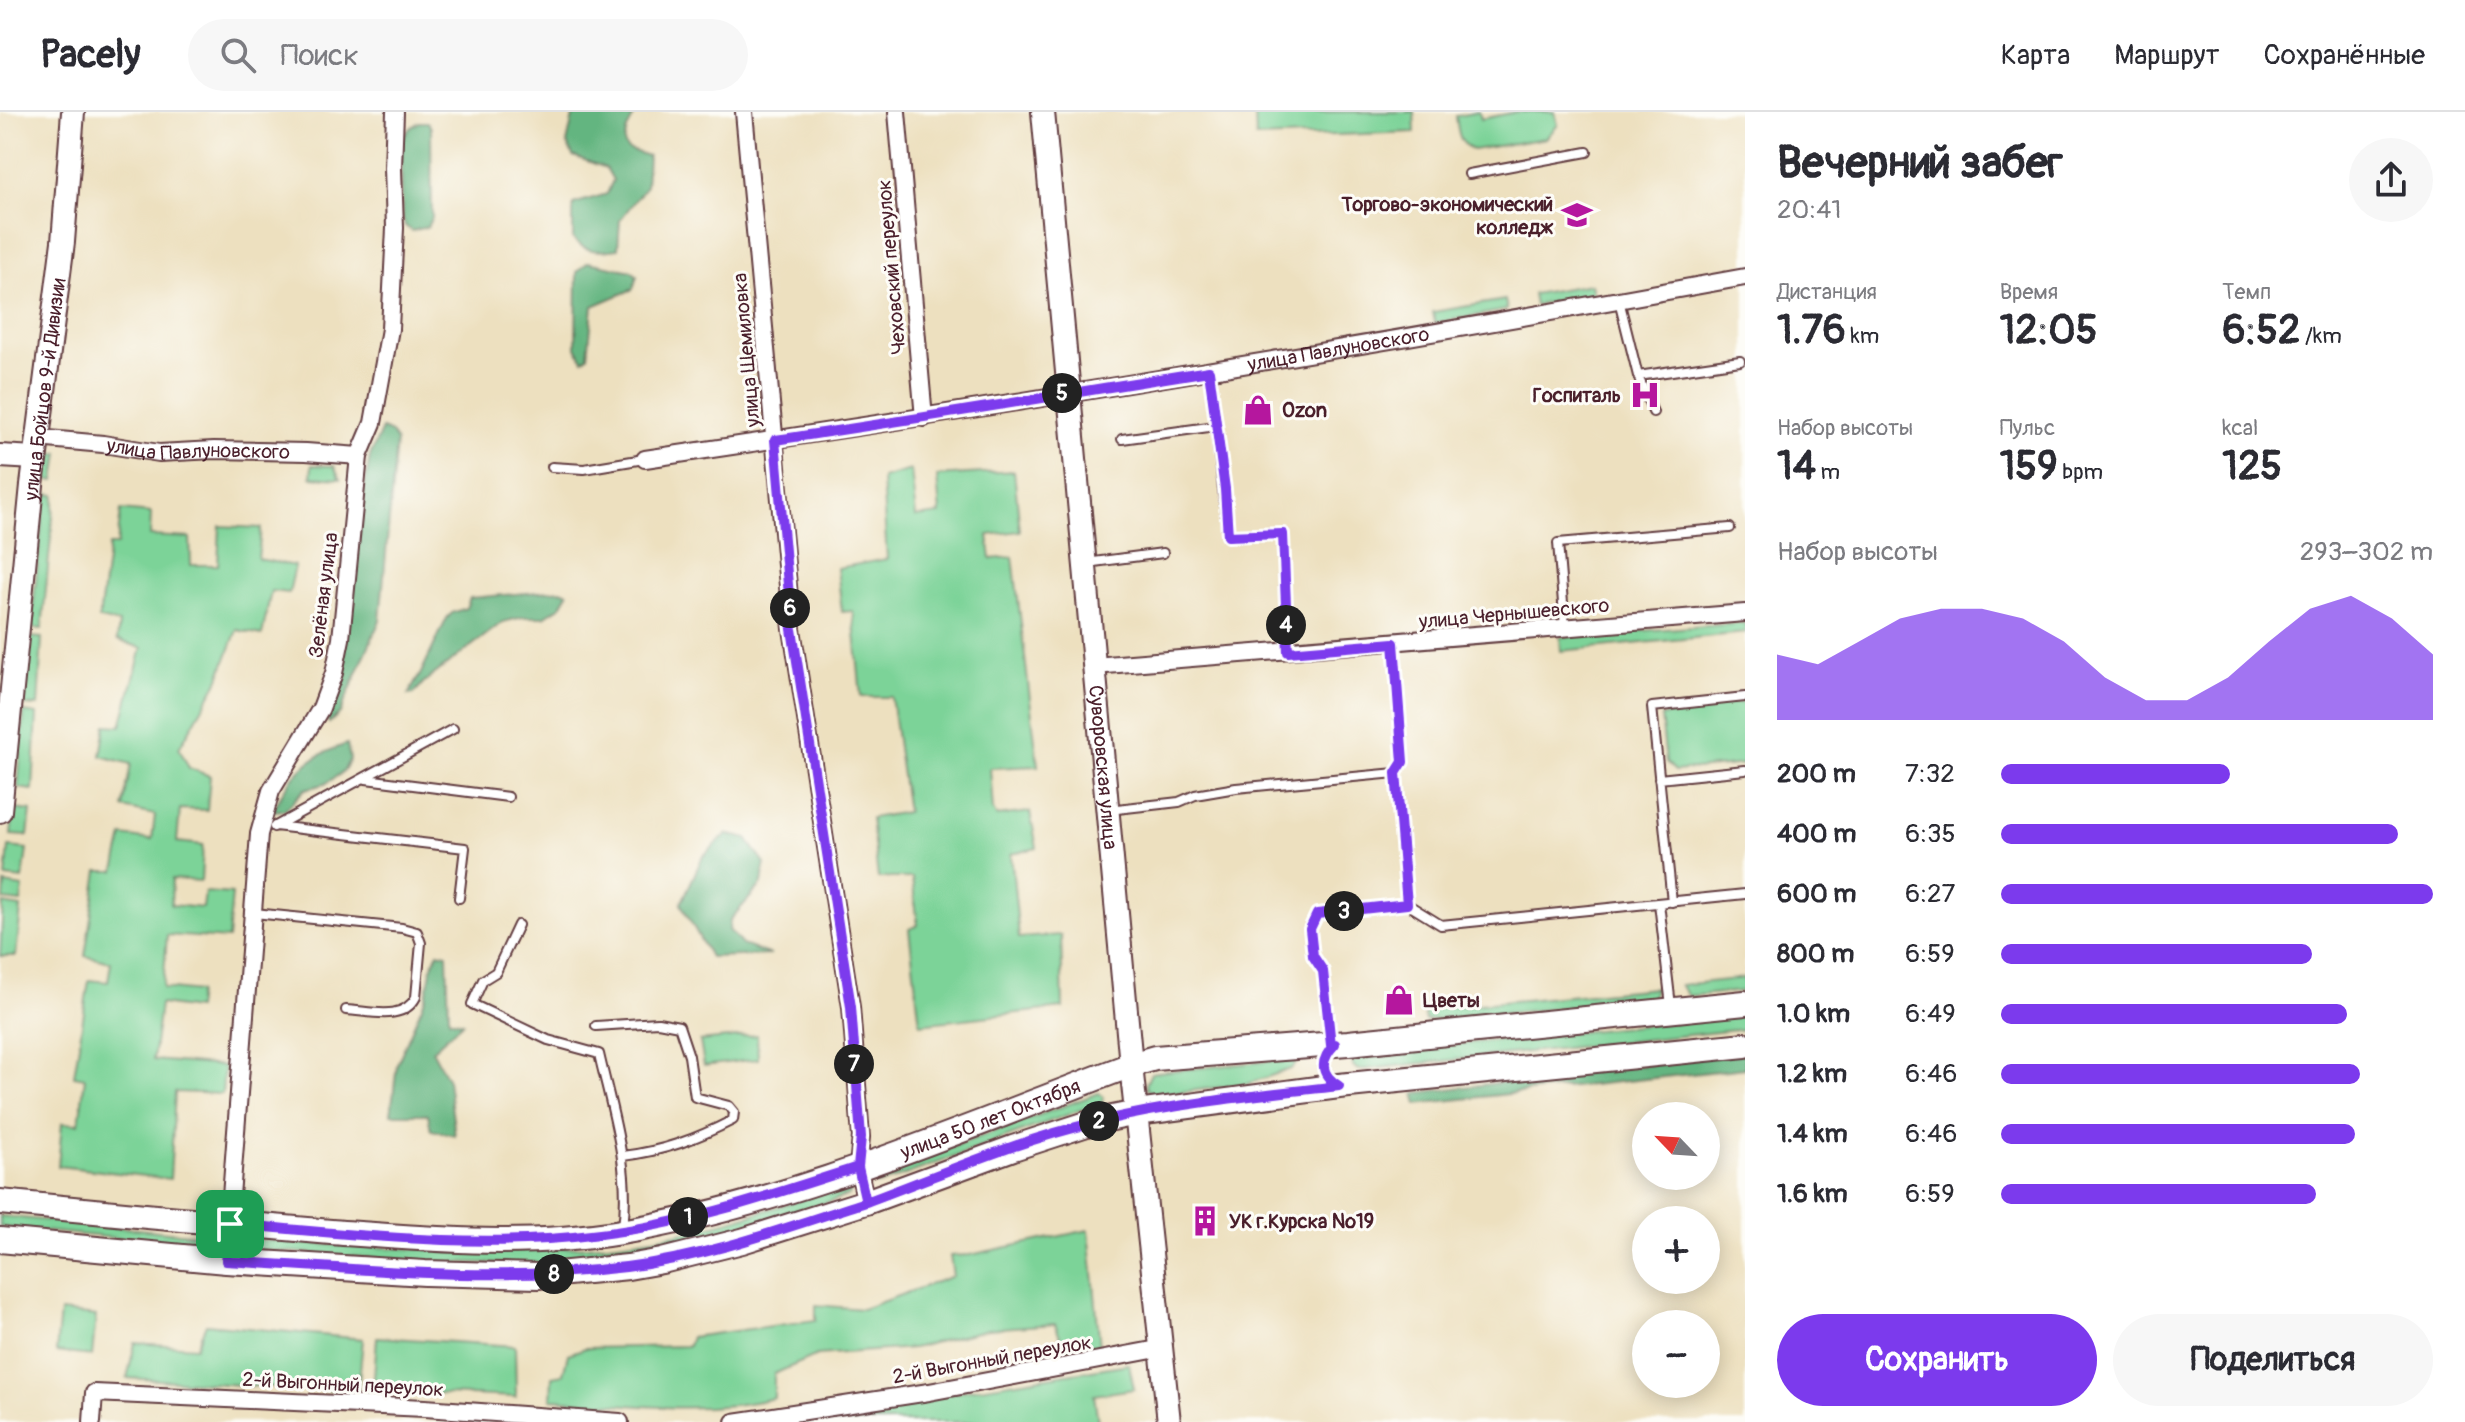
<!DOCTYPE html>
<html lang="ru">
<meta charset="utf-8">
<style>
body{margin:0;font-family:Pangolin,sans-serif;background:#f7f7f7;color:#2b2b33;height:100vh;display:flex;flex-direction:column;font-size:30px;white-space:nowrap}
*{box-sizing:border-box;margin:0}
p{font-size:26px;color:#7c7c81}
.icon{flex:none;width:44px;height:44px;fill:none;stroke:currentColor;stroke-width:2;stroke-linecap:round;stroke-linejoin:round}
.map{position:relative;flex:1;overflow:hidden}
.side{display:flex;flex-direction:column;background:#fff;width:720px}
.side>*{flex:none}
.needle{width:52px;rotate:295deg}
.fabs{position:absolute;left:1632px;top:990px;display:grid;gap:16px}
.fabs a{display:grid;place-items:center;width:88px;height:88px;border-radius:50%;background:#fff;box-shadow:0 4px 20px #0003;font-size:40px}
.pin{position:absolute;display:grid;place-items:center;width:68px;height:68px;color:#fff;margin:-34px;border-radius:16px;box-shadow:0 4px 12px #0006}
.km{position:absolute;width:40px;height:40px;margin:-20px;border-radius:50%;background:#222;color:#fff;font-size:22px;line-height:40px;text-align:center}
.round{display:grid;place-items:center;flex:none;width:84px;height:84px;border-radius:42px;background:#f7f7f7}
.head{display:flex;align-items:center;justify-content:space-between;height:136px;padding:0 32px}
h1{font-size:44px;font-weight:800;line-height:60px}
.stats{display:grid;grid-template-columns:repeat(3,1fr);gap:12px;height:136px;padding:8px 32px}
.stats div{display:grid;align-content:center}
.stats b{font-size:40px;font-weight:800}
.stats small{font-size:22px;font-weight:400}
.stats p{font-size:22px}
.chart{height:224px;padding:16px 32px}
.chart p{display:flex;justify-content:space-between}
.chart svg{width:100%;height:144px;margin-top:8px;fill:#7c3aed;opacity:.7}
.primary-button{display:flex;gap:16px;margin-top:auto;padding:16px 32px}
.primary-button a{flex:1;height:92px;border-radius:48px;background:#7c3aed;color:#fff;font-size:32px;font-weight:800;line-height:92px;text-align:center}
.primary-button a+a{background:#f7f7f7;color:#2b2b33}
ul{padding:0 32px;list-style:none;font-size:26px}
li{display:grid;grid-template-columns:128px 96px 1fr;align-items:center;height:60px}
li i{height:20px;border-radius:10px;background:#7c3aed}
header{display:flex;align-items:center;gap:48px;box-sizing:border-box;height:112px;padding:0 40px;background:#fff;border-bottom:2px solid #e1e1e2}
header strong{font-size:38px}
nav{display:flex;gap:44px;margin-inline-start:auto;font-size:28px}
.search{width:560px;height:72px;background:#f7f7f7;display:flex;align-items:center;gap:20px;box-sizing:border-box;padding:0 28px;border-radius:44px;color:#7c7c81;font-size:30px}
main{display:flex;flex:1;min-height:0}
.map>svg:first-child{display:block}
.green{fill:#7bd398;stroke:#627962;stroke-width:2}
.forest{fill:#64b580;stroke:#576a56;stroke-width:2}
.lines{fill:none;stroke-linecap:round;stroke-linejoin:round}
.lane-casing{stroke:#623c41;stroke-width:12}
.street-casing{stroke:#623c41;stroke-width:20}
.secondary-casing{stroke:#623c41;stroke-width:26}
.primary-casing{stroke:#623c41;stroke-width:28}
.lane{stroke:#fff;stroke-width:8}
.street{stroke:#fff;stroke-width:16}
.secondary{stroke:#fff;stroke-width:22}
.primary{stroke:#fff;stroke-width:24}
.route-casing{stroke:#fff;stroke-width:16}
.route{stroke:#7c3aed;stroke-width:10}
.labels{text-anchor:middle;stroke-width:6;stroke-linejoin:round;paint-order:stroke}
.poi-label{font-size:20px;font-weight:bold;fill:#4a1f2b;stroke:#fdfcf7;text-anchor:start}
.street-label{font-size:20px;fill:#4a1f2b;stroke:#fdfcf7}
</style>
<header>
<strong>Pacely</strong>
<div class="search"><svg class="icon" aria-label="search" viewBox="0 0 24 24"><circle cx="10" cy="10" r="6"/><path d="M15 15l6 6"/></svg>Поиск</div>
<nav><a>Карта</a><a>Маршрут</a><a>Сохранённые</a></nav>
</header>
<main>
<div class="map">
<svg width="1745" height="1310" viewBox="0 0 1745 1310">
<rect width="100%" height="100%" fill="#fdfcf7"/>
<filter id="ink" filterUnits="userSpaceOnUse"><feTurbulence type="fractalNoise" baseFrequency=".0125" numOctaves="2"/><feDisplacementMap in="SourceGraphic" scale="16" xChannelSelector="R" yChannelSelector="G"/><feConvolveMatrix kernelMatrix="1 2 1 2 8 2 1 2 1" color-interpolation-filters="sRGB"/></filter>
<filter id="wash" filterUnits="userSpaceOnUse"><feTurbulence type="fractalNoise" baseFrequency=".006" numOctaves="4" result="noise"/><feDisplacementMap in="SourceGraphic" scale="32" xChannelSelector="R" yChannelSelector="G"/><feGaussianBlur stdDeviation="1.8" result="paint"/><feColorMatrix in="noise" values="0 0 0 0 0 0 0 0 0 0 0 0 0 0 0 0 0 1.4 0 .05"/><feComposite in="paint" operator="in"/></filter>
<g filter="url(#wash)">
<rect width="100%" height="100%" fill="#ede0bf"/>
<path class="green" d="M1255,0h159l1,20 -159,6z
M1479,0l2,7 35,-7h39l3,13 -12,13 -73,12c-15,-6 -15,-20 -17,-34z
M1591,172l2,10 -58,11 -2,-11z
M1505,188l2,10 -72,13 -2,-11z
M59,341l-4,28 -8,-1 2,-22 3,-4z
M312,353l22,1 6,13 -29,-2z
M911,358l5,47 24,-3 -3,-38 77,-5 6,60 -32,4 3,24 22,-2 25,209 -48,2 3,42 3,6 34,-4 7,36 -26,6 8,84 42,-3 2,73 -143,16 -11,-95 9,-4 -6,-47h-34l-7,-60 36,-6 -16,-115h-30l-8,-86 -11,1 -5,-44 50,-9 -5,-81z
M45,382l10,1 -13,134 -11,-1z
M121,398l30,3 -1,23 40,2 1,27h27l2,-39 41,2 -3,31 37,7 -6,27 -18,-2 -9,44 -25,-5 -20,53 -38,65 10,20 21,8 -3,34 -27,-1 -3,33 26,3 -2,36 -29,-2 -1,26 32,3 2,-16 27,2 -4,45 -61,-4 -4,53 35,4 -2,17 -36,-5 -7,56 71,6 -2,28 -47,-2 -5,87 -112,-13 4,-43 17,1 6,-46 -11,-2 15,-96 19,2 3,-20 -26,-6 13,-85h17l8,-35 29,4 3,-25 -32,-7 8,-44 -30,-8 5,-31 15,1 21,-78 -25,-8 2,-17 -20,-4 10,-74h8z
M1745,511v10l-184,18 -1,-14z
M30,525l12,1 -4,68 -14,-1z
M1745,590v62l-70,7 -9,-9 -5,-46 13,-2 8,-6z
M24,600l13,2 -4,76 -15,-2z
M14,697l17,2 -3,25 -17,-1z
M9,735l18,2 -4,30 -17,-2z
M5,772l18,3 -2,15 -17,-2z
M3,792l18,3 -5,49h-16z
M1745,866v13l-57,5 -8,-11z
M1656,876l-5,11 -226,22 -1,-12z
M1745,903v14l-387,41 -5,-4 -1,-7 10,-5z
M757,923l1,24 -54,7 -4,-25z
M1292,947l4,5 -5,5 -44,15 -91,11 -9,-6 -1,-5 5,-11 6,-1z
M1099,981l5,4 -2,5 -224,83 -5,-2 -1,-4 4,-4z
M846,1073l6,4 -3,6c-100,34 -206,66 -313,68 -96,2 -194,-8 -290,-14l-5,-3 1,-6 4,-1c136,9 271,21 407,-1 65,-10 129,-33 193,-53z
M0,1104l210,20 5,5 -5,6 -210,-20z
M1089,1118l11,117 -34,4 -11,-27 -67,5 -75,19 -96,7 -43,19v24c-73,18 -149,6 -223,1l1,-23 11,-2 5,-20 17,-6 103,-2 3,-9 125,-17v-15l46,4 91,-33 -3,-20 20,-1z
M60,1200l36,4 -4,40 -36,-4z
M206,1212l157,15 -5,53 -231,-14 8,-35 61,4z
M377,1225l138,9 1,51 -143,-6z
M1129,1252l5,25 -40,6 4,27h-275l1,-9z"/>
<path class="forest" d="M574,0h62l-9,17 -3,14 3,6 21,7 -2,30 -26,34 -2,29c-18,3 -32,4 -45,-10v-35l34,-10 6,-14 -7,-12 -33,-12 -6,-13z
M419,10h9l3,6 1,89 -5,10 -15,4 -7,-5 -3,-11 -1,-74 8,-12z
M588,150l44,9 5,5 -4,13 -40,17 -5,50 -5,4 -7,-13 1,-75z
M382,317l9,4 5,8 -16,179 -40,93 -11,10 -4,-8 45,-259z
M561,478l7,3 -7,13 -17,11h-21l-20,5 -80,61 -9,11 -6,1 13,-22 26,-55 5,-5 14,-5 4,-10z
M347,632l3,15 -7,13 -18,12 -20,5 -20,21 -12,1c16,-36 35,-55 74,-67z
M727,722l20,5 18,25 -3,20 -32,36 -1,10 13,15 29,10 -61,2 -29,-53 22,-48z
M438,840l9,2 2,65 14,3 -31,28 16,30 7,55 -24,-5 -3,-16h-37l6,-50 29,-67 6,-31z
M1745,941v15l-328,36 -2,-11z"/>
</g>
<g filter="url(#ink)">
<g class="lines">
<g class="lane-casing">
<path id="lane" d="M1469,62l118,-22
M1619,188l19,76 15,36
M1209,259l7,55
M1638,264l102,-15
M1122,327l94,-13 12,110 55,-2 4,117
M552,355l32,2 60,-10
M1086,451l77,-10
M1565,515l-7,-84 172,-15
M1396,661l11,131
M366,667l142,18
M1659,667l86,-9
M1108,698l71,-8 16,-7 41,-7 160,-15 7,-11 -9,-119
M275,714l190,22 -6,50
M274,715l179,-98
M1672,790l-20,-195 93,-10
M1659,791l12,103
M254,801l148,15 15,4 4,11 -5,54c-13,25 -46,14 -70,13
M518,813l-22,47 -13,8 -11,24 76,36 51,14c13,57 32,114 24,173
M596,914l62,-4 21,4 10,30 6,41 34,9 5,6 -1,8c-37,19 -69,31 -110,36
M1331,928l-8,-69 -10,-15 -3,-27 7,-15 90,-10 34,21 304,-31"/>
</g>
<g class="street-casing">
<g id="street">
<path d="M744,0l48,517 59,378 10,130 -3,30 8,35"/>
<path d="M897,0l27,306"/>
<path id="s1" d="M37,326l66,6 56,9 55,-3 92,2 53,4"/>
<path id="s2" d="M645,347c368,-54 734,-115 1100,-182"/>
<path d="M1094,554l651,-53"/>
<path d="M226,1149l33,-427 12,-43 50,-83 13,-35 7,-34 18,-183 14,-33 17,-94 5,-101 -2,-60 2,-56"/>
<path d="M92,1310l2,-29 331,15 195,14"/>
<path d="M734,1310l195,-30 234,-44"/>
</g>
</g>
<g class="secondary-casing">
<g id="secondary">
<path id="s3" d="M1043,0l88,953 38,357"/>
<path d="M0,344l35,2"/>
<path id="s4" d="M0,699l32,-326 31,-243 10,-130"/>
</g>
</g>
<g class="primary-casing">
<g id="primary">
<path id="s5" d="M0,1090c110,11 221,21 331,30 95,7 195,16 290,0 176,-30 344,-105 510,-167l24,-7 193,-15 397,-40"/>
<path d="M0,1128l226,21 199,12 113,3 90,-9 34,-6 80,-20 124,-39 147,-54 80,-26 44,-9 202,-27 406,-41"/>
</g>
</g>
<use href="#lane" class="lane"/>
<use href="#street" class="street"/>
<use href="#secondary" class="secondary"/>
<use href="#primary" class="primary"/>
</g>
</g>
<g class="lines" filter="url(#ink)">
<g class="route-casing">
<path id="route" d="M230,1112c122,10 247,26 370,10 88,-10 174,-40 258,-67l8,35c76,-28 152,-62 231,-80 79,-19 161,-27 242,-36 -20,-12 -19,-26 -4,-42l-4,1 -8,-74 -10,-15 -3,-27 7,-15 90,-10 -11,-131 7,-11 -9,-119 -106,9 -5,-118 -55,2 -3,-47 -16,-118c-145,23 -289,48 -434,69l17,189 59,378 10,130 -3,30 8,35c-78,25 -158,55 -240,65 -133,16 -267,2 -400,-6l4,-37"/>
</g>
<use href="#route" class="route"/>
</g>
<defs>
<g id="university-bare" transform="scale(2.4)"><path d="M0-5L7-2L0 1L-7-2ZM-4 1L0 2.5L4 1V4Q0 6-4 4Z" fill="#b5179e" stroke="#fdfcf7" stroke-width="2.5" paint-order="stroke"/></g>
<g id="hospital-bare" transform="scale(2.4)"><path d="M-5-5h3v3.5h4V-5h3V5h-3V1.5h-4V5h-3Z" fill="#b5179e" stroke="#fdfcf7" stroke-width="2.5" paint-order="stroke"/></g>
<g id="shop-bare" transform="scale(2.4)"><path d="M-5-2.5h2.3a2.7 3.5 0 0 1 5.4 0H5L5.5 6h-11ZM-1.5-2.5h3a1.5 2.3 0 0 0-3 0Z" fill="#b5179e" stroke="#fdfcf7" stroke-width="2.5" paint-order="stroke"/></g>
<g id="building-bare" transform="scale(2.4)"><path d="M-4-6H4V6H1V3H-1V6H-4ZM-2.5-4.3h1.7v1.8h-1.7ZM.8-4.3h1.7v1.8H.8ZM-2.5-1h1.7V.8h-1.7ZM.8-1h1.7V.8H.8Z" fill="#b5179e" stroke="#fdfcf7" stroke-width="2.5" paint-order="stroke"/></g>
</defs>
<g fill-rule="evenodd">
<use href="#university-bare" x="1577" y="103"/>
<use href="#hospital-bare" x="1645" y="283"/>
<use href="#shop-bare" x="1258" y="298"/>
<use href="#shop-bare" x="1399" y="888"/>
<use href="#building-bare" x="1205" y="1109"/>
</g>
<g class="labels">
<g class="poi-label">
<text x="1553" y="99" text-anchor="end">Торгово-экономический<tspan x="1553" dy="23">колледж</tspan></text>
<text x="1621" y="290" text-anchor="end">Госпиталь</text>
<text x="1282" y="305">Ozon</text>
<text x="1423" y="895">Цветы</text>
<text x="1229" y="1116">УК г.Курска №19</text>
</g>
<g class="street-label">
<text transform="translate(891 155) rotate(-95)" y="7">Чеховский переулок</text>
<text dy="7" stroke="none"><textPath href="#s2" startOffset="702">улица Павлуновского</textPath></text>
<text transform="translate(746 238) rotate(-95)" y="7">улица Щемиловка</text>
<text dy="7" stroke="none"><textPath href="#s4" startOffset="424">улица Бойцов 9-й Дивизии</textPath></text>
<text dy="7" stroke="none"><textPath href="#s1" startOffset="162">улица Павлуновского</textPath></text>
<text transform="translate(323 483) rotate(-83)" y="7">Зелёная улица</text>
<text transform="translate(1514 501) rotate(-5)" y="7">улица Чернышевского</text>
<text dy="7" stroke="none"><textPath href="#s3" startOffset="658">Суворовская улица</textPath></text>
<text dy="7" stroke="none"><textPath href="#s5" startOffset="1010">улица 50 лет Октября</textPath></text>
<text transform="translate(992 1247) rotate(-10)" y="7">2-й Выгонный переулок</text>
<text transform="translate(343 1272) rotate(3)" y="7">2-й Выгонный переулок</text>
</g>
</g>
</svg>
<div class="fabs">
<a><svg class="needle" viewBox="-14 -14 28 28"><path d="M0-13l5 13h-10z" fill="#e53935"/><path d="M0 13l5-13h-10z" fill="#7c7c81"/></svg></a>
<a>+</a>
<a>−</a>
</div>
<div class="pin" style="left:230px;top:1112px;background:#1e9e55"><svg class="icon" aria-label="arrive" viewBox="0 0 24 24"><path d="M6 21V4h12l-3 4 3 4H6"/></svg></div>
<b class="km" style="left:688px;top:1105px">1</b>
<b class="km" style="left:1099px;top:1009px">2</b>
<b class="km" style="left:1344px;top:799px">3</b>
<b class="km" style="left:1286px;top:513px">4</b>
<b class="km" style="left:1062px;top:281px">5</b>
<b class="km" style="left:790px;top:496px">6</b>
<b class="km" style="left:854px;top:952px">7</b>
<b class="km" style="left:554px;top:1162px">8</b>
</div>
<section class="side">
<div class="head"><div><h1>Вечерний забег</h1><p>20:41</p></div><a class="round"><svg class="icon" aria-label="share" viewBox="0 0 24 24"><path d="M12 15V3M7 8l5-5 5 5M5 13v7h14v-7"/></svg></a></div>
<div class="stats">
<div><p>Дистанция</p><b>1.76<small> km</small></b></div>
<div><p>Время</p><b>12:05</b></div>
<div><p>Темп</p><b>6:52<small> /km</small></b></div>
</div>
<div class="stats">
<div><p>Набор высоты</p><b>14<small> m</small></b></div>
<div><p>Пульс</p><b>159<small> bpm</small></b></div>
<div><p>kcal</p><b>125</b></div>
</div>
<div class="chart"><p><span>Набор высоты</span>293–302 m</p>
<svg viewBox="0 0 160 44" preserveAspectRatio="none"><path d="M0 44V24L10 27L20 20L30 13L40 10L50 10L60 13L70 20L80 31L90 38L100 38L110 31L120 20L130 10L140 6L150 13L160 24V44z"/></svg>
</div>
<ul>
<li><b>200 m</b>7:32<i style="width:53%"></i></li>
<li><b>400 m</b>6:35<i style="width:92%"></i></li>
<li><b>600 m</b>6:27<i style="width:100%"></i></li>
<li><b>800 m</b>6:59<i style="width:72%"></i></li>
<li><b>1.0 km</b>6:49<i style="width:80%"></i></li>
<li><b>1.2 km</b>6:46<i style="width:83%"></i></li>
<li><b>1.4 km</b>6:46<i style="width:82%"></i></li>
<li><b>1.6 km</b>6:59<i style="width:73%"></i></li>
</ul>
<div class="primary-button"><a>Сохранить</a><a>Поделиться</a></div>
</section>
</main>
